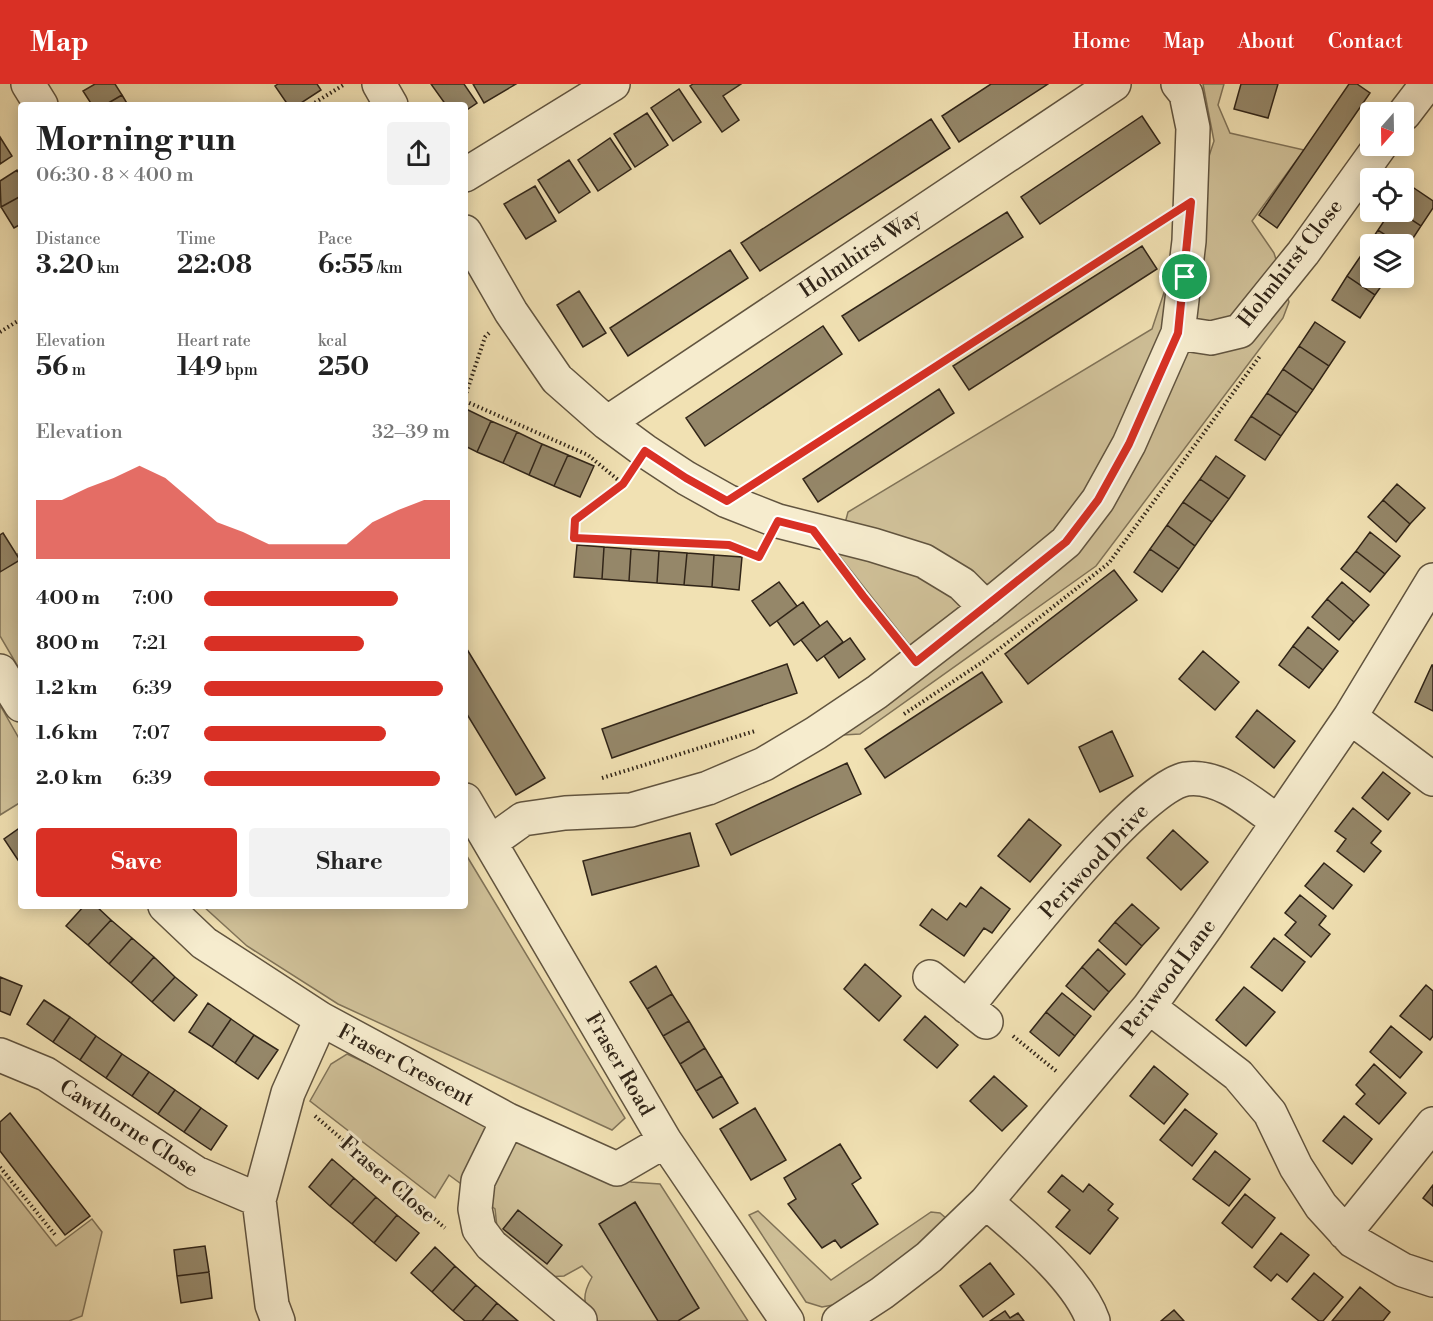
<!DOCTYPE html>
<meta charset="utf-8">
<style>
body{margin:0;font-family:"Libre Bodoni",serif;background:#f2f2f2;color:#222;height:100vh;display:flex;flex-direction:column;font-size:22px;white-space:nowrap}
*{box-sizing:border-box;margin:0}
p{font-size:20px;color:#767676}
.icon{flex:none;width:33px;height:33px;fill:none;stroke:currentColor;stroke-width:2;stroke-linecap:round;stroke-linejoin:round}
.map{position:relative;flex:1;overflow:hidden}
.drawer{position:absolute;left:18px;top:18px;width:450px;height:807px;display:flex;flex-direction:column;background:#fff;border-radius:6px;box-shadow:0 3px 15px #0003}
.drawer>*{flex:none}
.needle{width:39px;rotate:200deg}
.tools{position:absolute;left:1360px;top:18px;display:grid;gap:12px}
.tools a{display:grid;place-items:center;width:54px;height:54px;border-radius:6px;background:#fff;box-shadow:0 3px 15px #0003;font-size:30px}
.pin{position:absolute;display:grid;place-items:center;width:51px;height:51px;color:#fff;margin:-26px;border:3px solid #fff;border-radius:50%;box-shadow:0 2px 6px #0007}
.round{display:grid;place-items:center;flex:none;width:63px;height:63px;border-radius:6px;background:#f2f2f2}
.summary{display:flex;align-items:center;justify-content:space-between;height:102px;padding:0 18px}
h1{font-size:33px;font-weight:800;line-height:45px}
.figures{display:grid;grid-template-columns:repeat(3,1fr);gap:9px;height:102px;padding:6px 18px}
.figures div{display:grid;align-content:center}
.figures b{font-size:26px;font-weight:800}
.figures small{font-size:16px;font-weight:400}
.figures p{font-size:16px}
.chart{height:168px;padding:12px 18px}
.chart p{display:flex;justify-content:space-between}
.chart svg{width:100%;height:108px;margin-top:6px;fill:#d93025;opacity:.7}
.cta{display:flex;gap:12px;margin-top:auto;padding:12px 18px}
.cta a{flex:1;height:69px;border-radius:6px;background:#d93025;color:#fff;font-size:24px;font-weight:800;line-height:69px;text-align:center}
.cta a+a{background:#f2f2f2;color:#222}
ul{padding:0 18px;list-style:none;font-size:20px}
li{display:grid;grid-template-columns:96px 72px 1fr;align-items:center;height:45px}
li i{height:15px;border-radius:8px;background:#d93025}
header{display:flex;align-items:center;gap:36px;box-sizing:border-box;height:84px;padding:0 30px;background:#d93025;color:#fff}
header strong{font-size:28px}
nav{display:flex;gap:33px;margin-inline-start:auto;font-size:21px}
.map>svg:first-child{display:block}
.green{fill:#d0c199;stroke:#807358;stroke-width:1.5}
.building{fill:#958769;stroke:#312518;stroke-width:1.5}
.lines{fill:none;stroke-linecap:round;stroke-linejoin:round}
.minor-casing{stroke:#61543f;stroke-width:36}
.path{stroke:#312518;stroke-width:4;stroke-dasharray:1.5 3;stroke-linecap:butt}
.minor{stroke:#f6ecce;stroke-width:33}
.route-casing{stroke:#fff;stroke-width:12}
.route{stroke:#d93025;stroke-width:8}
.labels{text-anchor:middle;stroke-width:6;stroke-linejoin:round;paint-order:stroke}
.street-label{font-size:21px;fill:#312518;stroke:#f6ecce}
</style>
<header>
<strong>Map</strong>
<nav><a>Home</a><a>Map</a><a>About</a><a>Contact</a></nav>
</header>
<div class="map">
<svg width="1433" height="1237" viewBox="0 0 1433 1237">
<rect width="100%" height="100%" fill="#f1e1b3"/>
<filter id="stains"><feTurbulence type="fractalNoise" baseFrequency=".00333" numOctaves="4"/><feColorMatrix values="0 0 0 0 .2 0 0 0 0 .09 0 0 0 0 .02 0 0 0 .5 -.17"/></filter>
<radialGradient id="worn" r=".72"><stop offset=".6" stop-color="#630" stop-opacity="0"/><stop offset="1" stop-color="#630" stop-opacity=".3"/></radialGradient>
<path class="green" d="M1203,0h21l-6,21 12,28 74,17 -52,71 22,32 15,49 -6,16 -187,248 -236,168 -17,1 -2,-8 89,-56 -93,-118 11,-41 304,-183 62,-188z
M21,468v120l-21,-36v-72z
M0,621l21,37v60l-21,13z
M465,769l160,265 -13,12 -274,-126 -91,-58 -44,-40h262z
M347,970l248,116 32,3 4,9 29,2 88,137h-156c-9,-19 -10,-26 0,-44l-10,-11 -18,10 -17,1 -50,-50 -2,-18 -46,-34 -14,23 -125,-97 21,-37z
M0,1091l56,71 36,-27 10,13 -20,84 -13,5h-69z
M758,1127l73,69 100,-68 9,1 7,6 -52,46 -51,38 -22,4 -16,-5 -57,-87z"/>
<path class="building" d="M95,0h20l7,11 -17,10h-13l-9,-14z
M278,0h39l4,6 -23,15h-10l-13,-19z
M431,0h33l13,19 -12,8v-6h-19z
M473,0h43l-32,19z
M693,0h48l-18,12 16,24 -17,12 -32,-46z
M991,0h57l-89,58 -17,-26z
M1241,0h37l-10,34 -34,-9z
M1349,0h8l13,9 -93,135 -18,-13z
M679,5l22,33 -28,19 -22,-33z
M122,11l6,10h-23z
M647,29l21,32 -33,22 -21,-33z
M1142,32l18,27 -120,81 -19,-27z
M931,35l19,29 -190,123 -19,-28z
M0,53l12,19 -12,8z
M610,54l21,31 -33,22 -20,-31z
M569,76l21,32 -31,21 -21,-33z
M17,86l4,7v19l-20,11 -1,-26z
M1408,100l25,17v7l-12,18 -21,-14h4v-21z
M535,102l21,35 -30,18 -22,-35z
M21,112v28l-7,4 -13,-21z
M1007,128l16,25 -164,104 -17,-25z
M1390,128h10l21,14 -15,23 -2,-5h-5l-21,-14z
M1378,146l21,14h-28v15l-9,-5z
M1142,162l15,23 -188,121 -16,-24z
M730,166l18,28 -120,78 -18,-28z
M1362,170l9,5v19h16l-12,17 -28,-19z
M1347,192l28,19 -15,23 -28,-18z
M579,207l27,42 -23,14 -26,-42z
M1315,238l30,20 -16,24 -30,-20z
M823,242l19,28 -137,92 -19,-28z
M1299,262l30,20 -16,24 -30,-21z
M1283,285l30,21 -16,23 -30,-20z
M939,305l15,24 -136,89 -15,-23z
M1267,309l30,20 -16,23 -30,-20z
M466,325l25,12 -14,31 -12,-6z
M1251,332l30,20 -16,24 -30,-20z
M491,337l26,11 -14,31 -26,-11z
M517,348l25,12 -13,31 -26,-12z
M542,360l26,11 -14,31 -25,-11z
M568,371l26,11 -14,31 -26,-11z
M1216,372l29,20 -16,23 -29,-20z
M1200,395l29,20 -17,23 -29,-20z
M1397,400l28,24 -15,16 -27,-24z
M1383,416l27,24 -14,18 -28,-25z
M1183,418l29,20 -17,24 -28,-21z
M1167,441l28,21 -16,23 -29,-20z
M1370,448l30,24 -15,18 -29,-23z
M3,449l17,27 -20,12v-37z
M577,461l27,2 -2,32 -28,-2z
M604,463l27,2 -2,32 -27,-2z
M631,465l28,2 -2,32 -28,-2z
M1150,465l29,20 -17,23 -28,-20z
M659,467l28,2 -3,32 -27,-2z
M1356,467l29,23 -15,18 -29,-23z
M687,469l27,2 -2,32 -28,-2z
M714,471l28,2 -3,33 -27,-3z
M1114,486l23,30 -109,84 -23,-30z
M779,498l18,24 -27,20 -18,-25z
M1342,498l27,23 -15,17 -27,-23z
M1327,515l27,23 -15,18 -27,-23z
M803,518l17,24 -26,19 -17,-24z
M827,537l16,21 -26,19 -16,-21z
M1308,543l30,24 -15,19 -30,-24z
M850,554l15,21 -26,19 -15,-22z
M465,562l80,132 -29,17 -51,-84z
M1293,562l30,24 -14,18 -30,-23z
M1203,567l36,31 -24,28 -36,-31z
M787,580l10,29 -185,65 -10,-29z
M1432,581h1v46l-18,-9z
M982,588l20,30 -117,76 -20,-29z
M1257,626l38,31 -21,27 -38,-31z
M1112,647l21,45 -33,16 -21,-45z
M847,679l14,31 -130,61 -15,-31z
M1383,688l27,21 -22,27 -26,-22z
M1353,724l28,23 -10,12 10,8 -17,21 -27,-21 9,-12 -11,-8z
M1029,735l32,26 -31,37 -32,-26z
M21,743v35l-1,1 -16,-24z
M1173,746l35,32 -27,28 -34,-32z
M690,749l9,33 -107,29 -9,-34z
M1324,779l28,22 -19,24 -28,-23z
M981,803l29,22 -18,24 -8,-5 -20,28 -44,-31 12,-16 15,11 13,-17 6,4z
M1300,811l26,21 -7,9 11,9 -19,23 -26,-22 11,-13 -11,-9z
M1132,820l27,24 -17,18 -27,-24z
M84,822h12l15,14 -23,25 -22,-19z
M111,836l21,18 -23,26 -21,-19z
M1115,838l27,24 -16,19 -27,-24z
M132,854l22,19 -23,26 -22,-19z
M1274,854l31,24 -23,29 -31,-24z
M1098,865l27,25 -16,18 -27,-25z
M154,873l21,20 -23,25 -21,-19z
M865,880l36,32 -22,25 -35,-32z
M656,882l16,28 -25,15 -17,-27z
M1082,883l27,25 -15,18 -28,-24z
M0,893l22,9 -12,29 -10,-4z
M175,893l22,18 -23,26 -22,-19z
M1426,901l7,6v45l-3,4 -30,-24z
M1244,903l31,25 -29,34 -30,-26z
M1062,909l29,23 -16,20 -29,-24z
M672,910l17,27 -26,15 -16,-27z
M44,916l26,17 -17,25 -26,-18z
M208,919l23,16 -19,28 -23,-15z
M1046,928l29,24 -16,20 -29,-24z
M925,932l33,29 -21,23 -33,-28z
M70,933l26,19 -16,24 -27,-18z
M231,935l23,16 -19,28 -23,-16z
M689,937l16,27 -25,16 -17,-28z
M1391,942l31,26 -22,26 -30,-26z
M254,951l24,15 -20,29 -23,-16z
M96,952l26,18 -16,24 -26,-18z
M705,964l17,28 -26,15 -16,-27z
M122,970l27,18 -17,24 -26,-18z
M1374,980l32,29 -27,31 -23,-20 9,-10 -9,-9z
M1154,982l34,28 -24,30 -34,-28z
M149,988l26,18 -17,24 -26,-18z
M722,992l16,27 -25,15 -17,-27z
M994,992l33,30 -25,25 -32,-30z
M175,1006l26,18 -17,24 -26,-18z
M201,1024l26,18 -16,24 -27,-18z
M755,1024l31,52 -35,20 -31,-51z
M1185,1025l32,25 -25,32 -32,-26z
M10,1029l80,103 -25,19 -65,-84v-29z
M1344,1032l28,23 -20,25 -29,-23z
M840,1060l21,34 -9,6 26,40 -37,24 -6,-8 -13,8 -34,-44 8,-5 -12,-21z
M1215,1067l35,28 -21,27 -36,-27z
M332,1075l22,19 -24,28 -21,-19z
M1062,1091l21,17 6,-8 24,20 -5,6 10,8 -28,36 -34,-27 14,-17 -22,-18z
M354,1094l22,19 -24,27 -22,-18z
M1433,1101v21l-10,-8z
M1245,1110l30,24 -23,30 -30,-25z
M376,1113l21,18 -23,28 -22,-19z
M635,1118l64,106 -21,13h-20l-59,-97z
M518,1126l44,35 -15,19 -44,-35z
M397,1131l22,18 -23,28 -22,-18z
M1281,1149l28,22 -22,27 -10,-8 -6,7 -17,-14z
M205,1162l4,26 -32,4 -3,-26z
M435,1163l20,19 -23,26 -21,-19z
M990,1179l24,31 -31,23 -23,-31z
M455,1182l21,19 -23,26 -21,-19z
M209,1188l3,26 -31,5 -4,-27z
M1314,1189l29,24 -20,24h-4l-27,-22z
M476,1201l21,18 -15,18h-17l-12,-10z
M1360,1203l30,25 -7,9h-51z
M497,1219l21,18h-36z
M1174,1226l10,11h-23z
M1005,1227l5,7 8,-5 6,8h-34z"/>
<g class="lines">
<g class="minor-casing">
<path id="minor" d="M28,0l13,21
M379,0l12,21
M1404,30l23,-30
M465,91l148,-91
M465,148l46,80 46,67 50,44 38,28 41,27 41,23 51,20 95,24 51,16 38,23 24,24
M1178,249l33,5 29,-7 63,-78 77,-107
M607,339l507,-339
M0,587l21,34
M1350,633l83,62
M465,716l200,341 122,180
M491,758l32,-23 42,-6 66,-3 77,-22 56,-24 52,-31 61,-41 109,-84 80,-66 32,-42 31,-56 49,-111 11,-92 4,-113 -7,-34 -8,-10
M165,822l39,37 117,76 187,101 109,49 48,-28
M930,893l56,45
M967,923c37,-45 169,-219 219,-228 34,-5 67,25 92,43
M1149,923l89,68 32,38 26,54 25,39 32,35 50,29 30,10
M0,971l46,19 150,99 63,27
M508,1036l-30,61 -3,28 4,20 12,16 89,75
M986,1118c35,30 92,76 107,119
M1345,1149l88,-109
M278,1237l-6,-16 -13,-105 29,-107 33,-74
M839,1237l43,-28 47,-36 57,-55 163,-195 58,-81 143,-209 83,-137"/>
</g>
<path class="path" d="M311,21l34,-21
M0,248l21,-13
M465,313l20,-60 4,-4
M465,317l123,54 35,29 5,-7
M758,397l400,-258
M623,400l-48,36 -1,18 155,7 30,12 5,-9
M844,487l53,67
M904,630l80,-53 125,-98 151,-207
M602,694l153,-47
M1013,952l43,35
M315,1032l130,112
M0,1083l56,69"/>
<use href="#minor" class="minor"/>
</g>
<g class="lines">
<g class="route-casing">
<path id="route" d="M1191,118l-13,131 -49,111 -31,56 -32,42 -150,120 -53,-66 -50,-66 -35,-9 -19,36 -30,-12 -155,-7 1,-18 48,-36 22,-33 41,27 41,23z"/>
</g>
<use href="#route" class="route"/>
</g>
<g class="labels">
<g class="street-label">
<text transform="translate(860 169) rotate(-34)" y="7">Holmhirst Way</text>
<text transform="translate(1290 179) rotate(-52)" y="7">Holmhirst Close</text>
<text transform="translate(1094 777) rotate(-47)" y="7">Periwood Drive</text>
<text transform="translate(1168 894) rotate(-53)" y="7">Periwood Lane</text>
<text transform="translate(620 980) rotate(60)" y="7">Fraser Road</text>
<text transform="translate(406 981) rotate(28)" y="7">Fraser Crescent</text>
<text transform="translate(129 1044) rotate(33)" y="7">Cawthorne Close</text>
<text transform="translate(388 1095) rotate(41)" y="7">Fraser Close</text>
</g>
</g>
<rect width="100%" height="100%" filter="url(#stains)"/>
<rect width="100%" height="100%" fill="url(#worn)"/>
</svg>
<div class="tools">
<a><svg class="needle" viewBox="-14 -14 28 28"><path d="M0-13l5 13h-10z" fill="#e53935"/><path d="M0 13l5-13h-10z" fill="#767676"/></svg></a>
<a><svg class="icon" aria-label="locate" viewBox="0 0 24 24"><circle cx="12" cy="12" r="6"/><path d="M12 2v4M12 18v4M2 12h4M18 12h4"/></svg></a>
<a><svg class="icon" aria-label="layers" viewBox="0 0 24 24"><path d="M12 4l9 5-9 5-9-5zM3 14l9 5 9-5"/></svg></a>
</div>
<div class="pin" style="left:1185px;top:193px;background:#1e9e55"><svg class="icon" aria-label="arrive" viewBox="0 0 24 24"><path d="M6 21V4h12l-3 4 3 4H6"/></svg></div>
<section class="drawer">
<div class="summary"><div><h1>Morning run</h1><p>06:30 · 8 × 400 m</p></div><a class="round"><svg class="icon" aria-label="share" viewBox="0 0 24 24"><path d="M12 15V3M7 8l5-5 5 5M5 13v7h14v-7"/></svg></a></div>
<div class="figures">
<div><p>Distance</p><b>3.20<small> km</small></b></div>
<div><p>Time</p><b>22:08</b></div>
<div><p>Pace</p><b>6:55<small> /km</small></b></div>
</div>
<div class="figures">
<div><p>Elevation</p><b>56<small> m</small></b></div>
<div><p>Heart rate</p><b>149<small> bpm</small></b></div>
<div><p>kcal</p><b>250</b></div>
</div>
<div class="chart"><p><span>Elevation</span>32–39 m</p>
<svg viewBox="0 0 160 44" preserveAspectRatio="none"><path d="M0 44V20L10 20L20 15L30 11L40 6L50 11L60 20L70 29L80 33L90 38L100 38L110 38L120 38L130 29L140 24L150 20L160 20V44z"/></svg>
</div>
<ul>
<li><b>400 m</b>7:00<i style="width:79%"></i></li>
<li><b>800 m</b>7:21<i style="width:65%"></i></li>
<li><b>1.2 km</b>6:39<i style="width:97%"></i></li>
<li><b>1.6 km</b>7:07<i style="width:74%"></i></li>
<li><b>2.0 km</b>6:39<i style="width:96%"></i></li>
</ul>
<div class="cta"><a>Save</a><a>Share</a></div>
</section>
</div>
